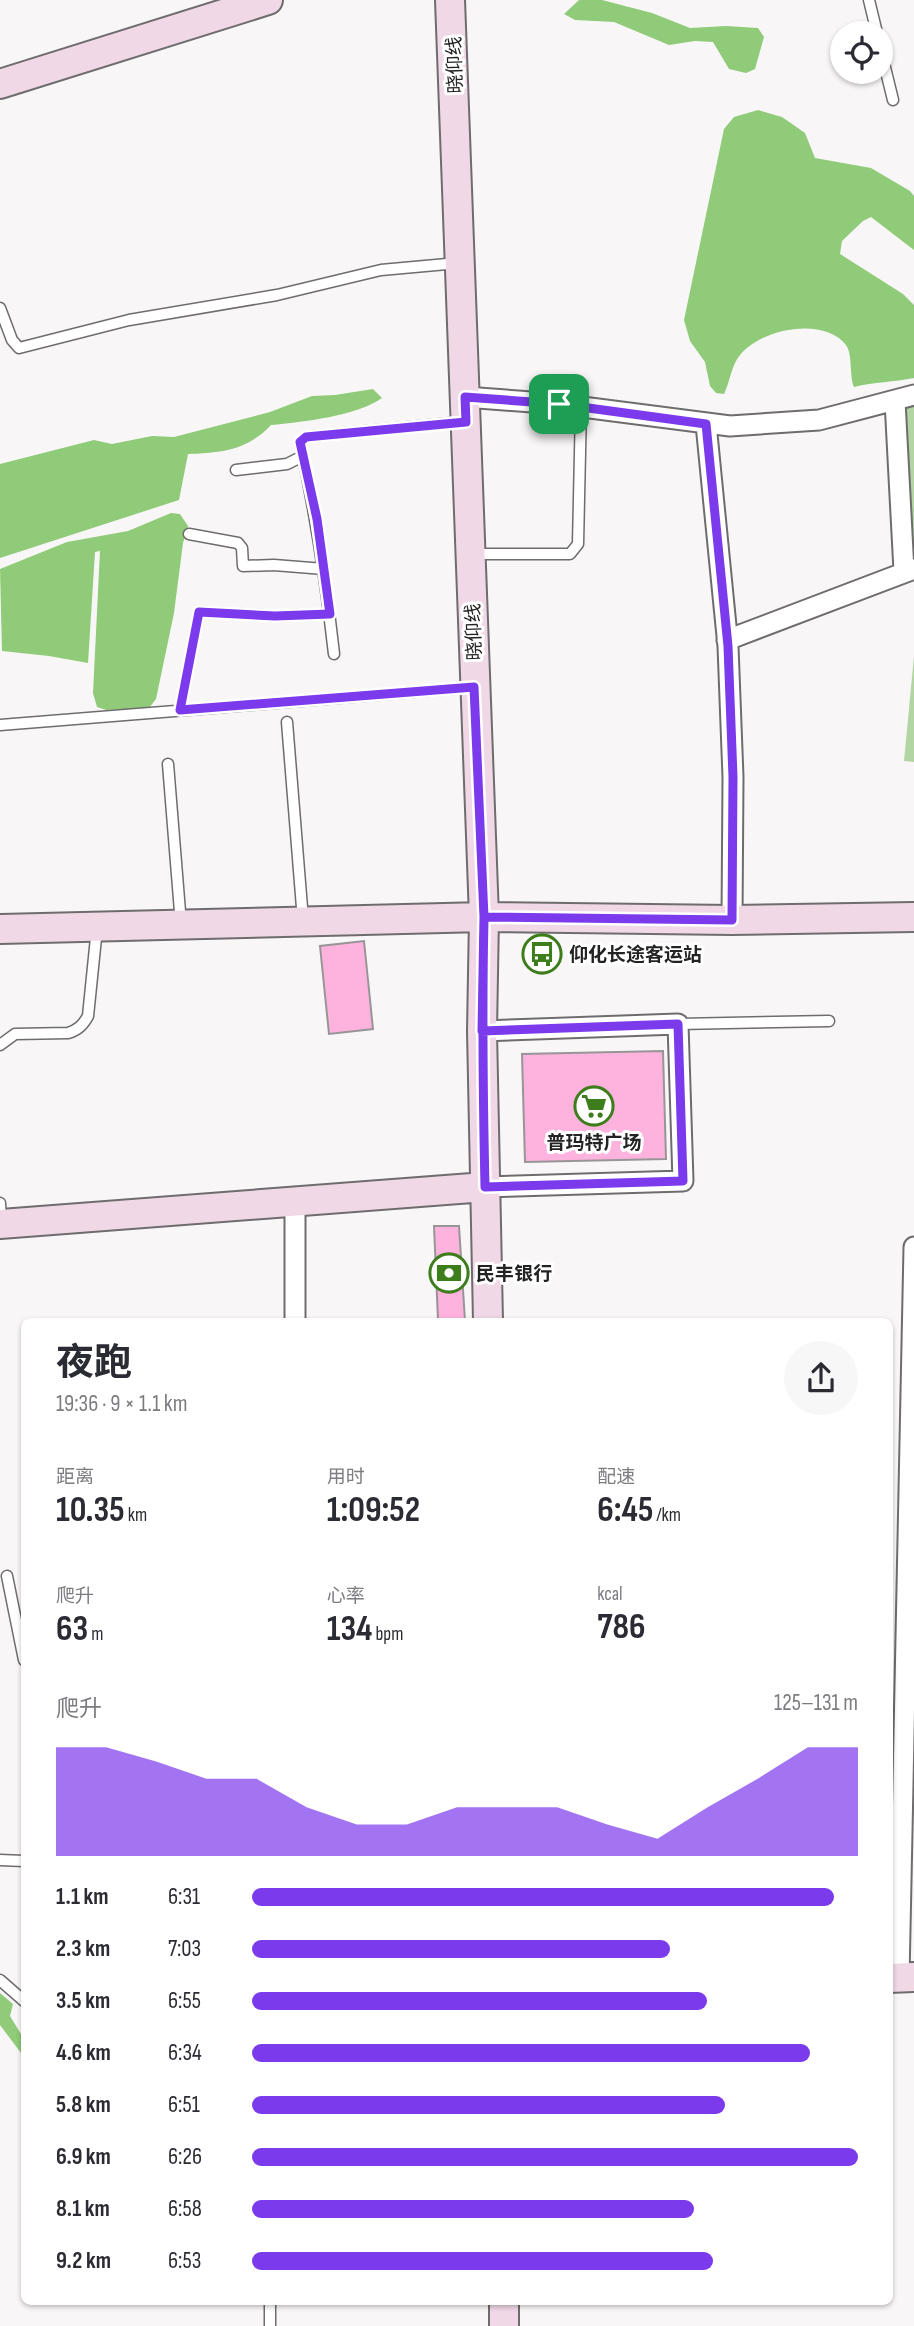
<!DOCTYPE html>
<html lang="zh">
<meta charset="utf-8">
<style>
body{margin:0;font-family:"Sofia Sans Condensed","Noto Sans SC",sans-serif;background:#f7f7f7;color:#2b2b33;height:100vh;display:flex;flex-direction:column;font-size:26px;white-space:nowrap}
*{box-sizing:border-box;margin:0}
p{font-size:23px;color:#7c7c81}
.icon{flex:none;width:38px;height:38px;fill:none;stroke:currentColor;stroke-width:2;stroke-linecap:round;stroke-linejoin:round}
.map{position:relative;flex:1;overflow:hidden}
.sheet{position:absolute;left:21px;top:1318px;width:872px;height:987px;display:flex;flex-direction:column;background:#fff;border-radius:10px;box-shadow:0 2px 5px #0004}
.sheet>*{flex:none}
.fabs{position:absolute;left:830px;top:21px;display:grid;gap:14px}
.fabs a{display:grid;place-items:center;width:63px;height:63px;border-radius:50%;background:#fff;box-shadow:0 2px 5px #0004;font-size:35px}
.pin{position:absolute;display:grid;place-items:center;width:60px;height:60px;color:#fff;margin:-30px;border-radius:14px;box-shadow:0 4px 10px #0006}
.round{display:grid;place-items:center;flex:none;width:74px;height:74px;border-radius:37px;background:#f7f7f7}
.overview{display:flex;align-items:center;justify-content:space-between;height:119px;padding:0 35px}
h1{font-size:38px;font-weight:700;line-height:52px}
.figures{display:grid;grid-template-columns:repeat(3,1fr);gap:10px;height:119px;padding:7px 35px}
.figures div{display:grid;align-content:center}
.figures b{font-size:35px;font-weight:700}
.figures small{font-size:19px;font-weight:400}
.figures p{font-size:19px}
.chart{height:196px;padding:14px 35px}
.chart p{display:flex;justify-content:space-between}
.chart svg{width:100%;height:126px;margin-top:7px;fill:#7c3aed;opacity:.7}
ul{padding:0 35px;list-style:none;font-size:23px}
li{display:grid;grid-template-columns:112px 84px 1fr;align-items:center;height:52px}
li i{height:18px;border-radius:9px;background:#7c3aed}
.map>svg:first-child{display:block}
.green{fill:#b1d6a3}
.water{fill:#8fcb78}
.building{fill:#feb3df;stroke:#989597;stroke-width:2}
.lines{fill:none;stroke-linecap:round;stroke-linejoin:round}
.lane-casing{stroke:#6f6c6d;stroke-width:13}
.street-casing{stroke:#6f6c6d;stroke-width:23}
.secondary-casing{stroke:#6f6c6d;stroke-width:32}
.lane{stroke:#fff;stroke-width:10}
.street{stroke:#fff;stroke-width:19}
.secondary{stroke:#f0d8e6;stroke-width:28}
.route-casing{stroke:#fff;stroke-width:14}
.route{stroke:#7c3aed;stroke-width:9}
.labels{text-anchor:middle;stroke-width:6;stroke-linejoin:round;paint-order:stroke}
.street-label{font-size:19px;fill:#242324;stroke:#fff}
.poi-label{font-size:19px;font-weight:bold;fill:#242324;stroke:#fff;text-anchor:start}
</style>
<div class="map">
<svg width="914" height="2326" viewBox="0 0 914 2326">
<rect width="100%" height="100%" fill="#f9f6f8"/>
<path class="green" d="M914,403v174l-13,-171z
M914,656v106l-10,-1z"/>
<path class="water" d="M579,0h23l50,13 38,15 36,-2 32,2 6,9 -9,32 -9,4 -17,-4 -16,-27 -18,-1 -26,4 -55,-23 -39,-2 -11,-6z
M758,110l24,7 23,16 10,25 56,10 39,23 4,5v54l-43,-33 -8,4 -21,20 -2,13 63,40 11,11v73c-20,4 -40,4 -60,9 -5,-12 -1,-32 -8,-42 -22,-29 -86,-16 -106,10 -9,11 -10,27 -16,39l-8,-1 -6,-7 -5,-24 -15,-21 -6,-21 40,-191 10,-12z
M373,389l9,9c-26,18 -79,24 -111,27 -23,25 -50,28 -83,29l-9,46 -179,58v-94l94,-24 18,4 40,-8 22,1 96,-25 42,-16 23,-1z
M171,513l9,1 8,12 -5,17 -9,70 -18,86 -7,9 -43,2 -9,-3 -4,-14 7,-142 -5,1 -7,111 -39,-7 -47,-5 -2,-82 67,-27 61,-11z
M0,1993l13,11 -3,12 14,23v18l-24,-32z"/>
<path class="building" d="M364,941l9,88 -44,5 -9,-88z
M663,1051l3,108 -141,3 -3,-108z
M434,1226h25l6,95 -27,-1z"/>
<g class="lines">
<g class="lane-casing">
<path id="lane" d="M869,0l8,33
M880,47l13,53
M0,308l12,32 7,8 110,-28 148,-25 104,-25 77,-7
M236,470l51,-6 16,-8
M189,534l49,9 4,5 1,18 31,-1 50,4
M472,554h98l8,-10 3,-137
M334,654c-8,-72 -19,-142 -34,-212l6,-5 156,-15
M180,710l19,-98 76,4 55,-2
M287,722l16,198
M0,725l474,-38
M168,764l13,160
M678,1024l151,-3
M0,1045l15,-11 53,-1c10,-3 15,-8 20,-17l9,-88
M0,1203l1,20
M7,1576l17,84
M0,1860l24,1
M0,1980l24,21
M270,2326v-25"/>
</g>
<g class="street-casing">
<path id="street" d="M465,397l94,7 171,22 89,-6 95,-25
M895,401l9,170
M706,424l22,222 5,131 -1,143
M727,640l187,-71
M482,1031l196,-7 5,157 -198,6
M295,1201v120
M899,1978l15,-731"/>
</g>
<g class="secondary-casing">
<path id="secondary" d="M450,0l34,917 -2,114 6,290
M0,84l268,-84
M0,929l484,-12 248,3 182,-3
M0,1224l485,-37
M889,1978l25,-1
M504,2301v25"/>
</g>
<use href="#lane" class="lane"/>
<use href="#street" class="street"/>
<use href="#secondary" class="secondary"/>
</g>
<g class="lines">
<g class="route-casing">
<path id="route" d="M559,404l-94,-7 1,25 -160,15 -6,5 17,77 13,95 -55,2 -76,-4 -19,98 294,-23 10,230 -2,114 196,-7 5,157 -198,6c-2,-90 -3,-180 -1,-270l248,3 1,-143 -5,-131 -22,-222 -147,-20"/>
</g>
<use href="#route" class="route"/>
</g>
<defs>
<g id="bus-ring" transform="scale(2.0125)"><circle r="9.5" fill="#fff" stroke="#3d7d1c" stroke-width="1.5"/><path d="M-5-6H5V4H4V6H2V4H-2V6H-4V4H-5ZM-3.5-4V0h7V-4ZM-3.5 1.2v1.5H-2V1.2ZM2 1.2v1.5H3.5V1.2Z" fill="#3d7d1c"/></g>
<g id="supermarket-ring" transform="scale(2.0125)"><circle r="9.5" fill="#fff" stroke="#3d7d1c" stroke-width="1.5"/><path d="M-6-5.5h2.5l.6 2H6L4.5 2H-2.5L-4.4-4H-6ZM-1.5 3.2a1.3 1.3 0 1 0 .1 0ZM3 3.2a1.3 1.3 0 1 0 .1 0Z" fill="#3d7d1c"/></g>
<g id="bank-ring" transform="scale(2.0125)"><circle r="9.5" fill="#fff" stroke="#3d7d1c" stroke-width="1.5"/><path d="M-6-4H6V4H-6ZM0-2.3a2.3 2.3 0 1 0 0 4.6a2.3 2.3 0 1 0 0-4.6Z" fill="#3d7d1c"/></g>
</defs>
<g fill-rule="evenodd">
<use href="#bus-ring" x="542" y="954"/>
<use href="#supermarket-ring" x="594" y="1106"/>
<use href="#bank-ring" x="449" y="1273"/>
</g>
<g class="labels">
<g class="street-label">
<text transform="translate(454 65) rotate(-92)" y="7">晓仰线</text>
<text transform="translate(473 632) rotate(-92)" y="7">晓仰线</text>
</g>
<g class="poi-label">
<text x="569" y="961">仰化长途客运站</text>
<text x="594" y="1149" text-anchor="middle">普玛特广场</text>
<text x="476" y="1280">民丰银行</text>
</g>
</g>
</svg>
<div class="fabs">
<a><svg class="icon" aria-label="locate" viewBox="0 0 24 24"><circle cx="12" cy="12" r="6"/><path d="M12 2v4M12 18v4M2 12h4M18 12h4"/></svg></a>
</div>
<div class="pin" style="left:559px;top:404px;background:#1e9e55"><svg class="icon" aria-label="arrive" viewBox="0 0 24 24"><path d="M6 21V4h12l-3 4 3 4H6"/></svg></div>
<section class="sheet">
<div class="overview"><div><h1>夜跑</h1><p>19:36 · 9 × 1.1 km</p></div><a class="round"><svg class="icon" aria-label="share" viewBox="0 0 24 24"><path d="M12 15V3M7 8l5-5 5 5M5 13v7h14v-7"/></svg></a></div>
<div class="figures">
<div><p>距离</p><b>10.35<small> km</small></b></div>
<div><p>用时</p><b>1:09:52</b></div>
<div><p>配速</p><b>6:45<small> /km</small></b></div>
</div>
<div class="figures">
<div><p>爬升</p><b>63<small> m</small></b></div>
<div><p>心率</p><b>134<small> bpm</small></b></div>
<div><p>kcal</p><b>786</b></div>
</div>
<div class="chart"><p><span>爬升</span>125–131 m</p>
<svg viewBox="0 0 160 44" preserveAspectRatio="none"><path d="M0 44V6L10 6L20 11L30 17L40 17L50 27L60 33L70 33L80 27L90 27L100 27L110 33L120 38L130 27L140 17L150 6L160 6V44z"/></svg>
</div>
<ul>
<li><b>1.1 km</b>6:31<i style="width:96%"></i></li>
<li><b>2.3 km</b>7:03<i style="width:69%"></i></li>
<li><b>3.5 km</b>6:55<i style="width:75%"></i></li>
<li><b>4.6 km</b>6:34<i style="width:92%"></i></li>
<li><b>5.8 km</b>6:51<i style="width:78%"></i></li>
<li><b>6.9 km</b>6:26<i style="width:100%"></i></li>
<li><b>8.1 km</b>6:58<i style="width:73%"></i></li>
<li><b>9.2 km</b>6:53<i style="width:76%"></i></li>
</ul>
</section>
</div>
